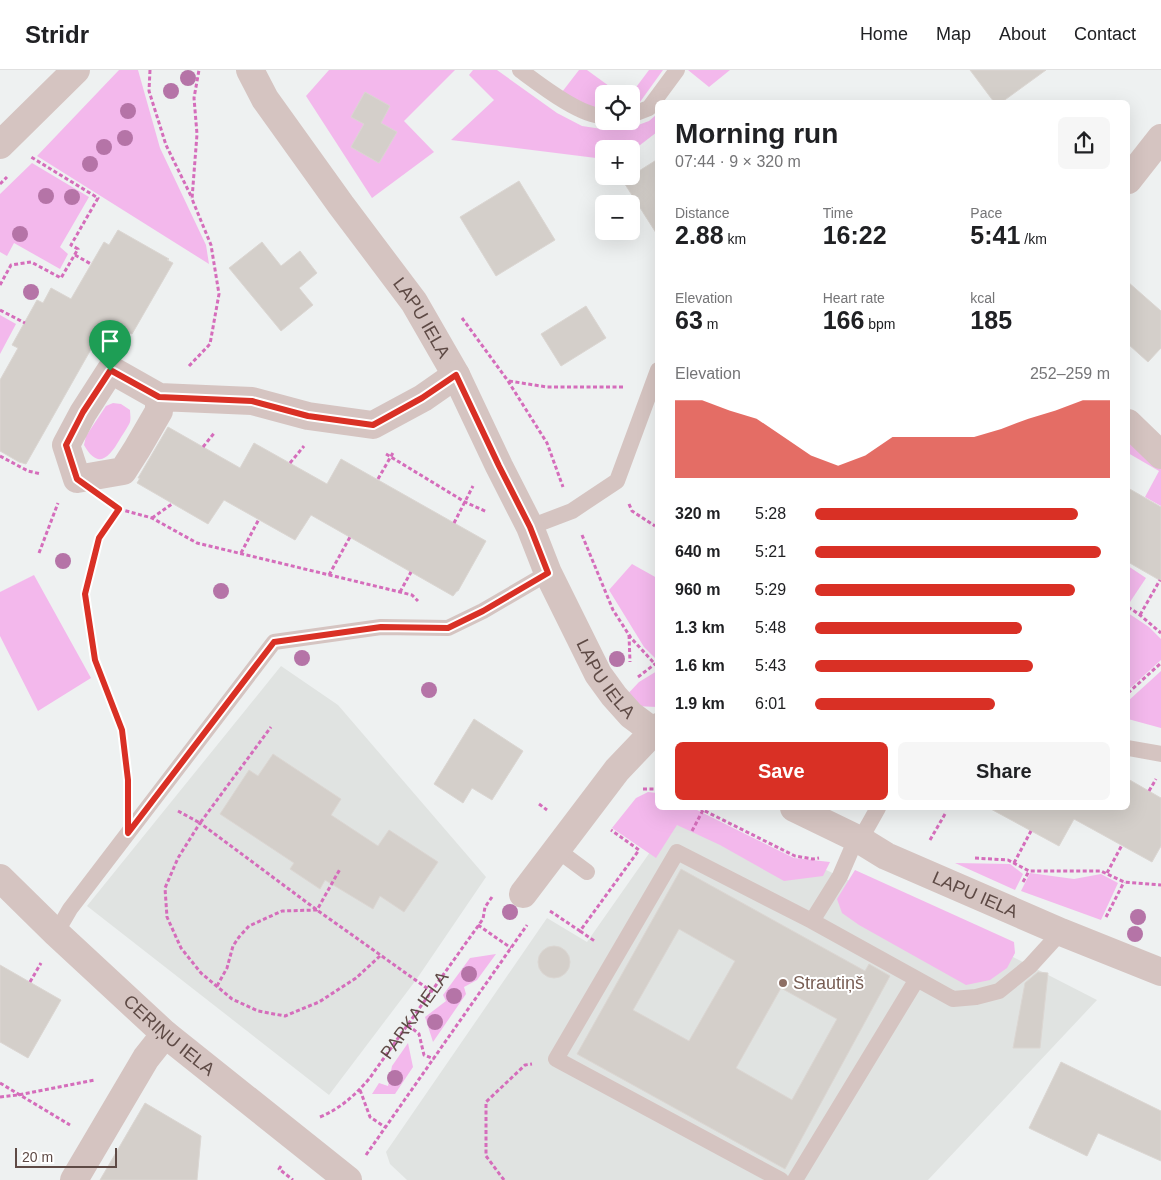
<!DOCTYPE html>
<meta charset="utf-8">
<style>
body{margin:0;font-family:Helvetica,sans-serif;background:#f6f6f6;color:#202124;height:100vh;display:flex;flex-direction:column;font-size:19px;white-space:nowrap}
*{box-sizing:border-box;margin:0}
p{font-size:16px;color:#757577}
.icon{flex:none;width:28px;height:28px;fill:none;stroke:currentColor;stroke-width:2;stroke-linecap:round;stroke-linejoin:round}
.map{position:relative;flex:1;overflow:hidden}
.sheet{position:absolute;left:655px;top:30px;width:475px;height:710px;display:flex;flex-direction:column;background:#fff;border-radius:8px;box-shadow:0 5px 20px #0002}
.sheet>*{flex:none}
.tools{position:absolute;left:595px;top:15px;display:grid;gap:10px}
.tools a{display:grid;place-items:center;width:45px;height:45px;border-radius:8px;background:#fff;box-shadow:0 5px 20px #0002;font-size:25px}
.scale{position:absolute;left:15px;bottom:12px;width:102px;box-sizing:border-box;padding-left:5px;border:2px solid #5e4a45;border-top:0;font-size:14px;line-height:18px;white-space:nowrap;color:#5e4a45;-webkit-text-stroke:4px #fff;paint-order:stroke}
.pin{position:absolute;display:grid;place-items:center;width:42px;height:42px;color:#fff;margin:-51px -21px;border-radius:50% 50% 50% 0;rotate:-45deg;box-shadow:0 0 5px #0007}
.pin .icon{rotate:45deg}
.round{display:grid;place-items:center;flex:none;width:52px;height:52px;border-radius:8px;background:#f6f6f6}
.head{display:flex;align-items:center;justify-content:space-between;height:85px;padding:0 20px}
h1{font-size:28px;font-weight:700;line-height:38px}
.stats{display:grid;grid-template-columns:repeat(3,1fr);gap:8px;height:85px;padding:5px 20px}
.stats div{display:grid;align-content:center}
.stats b{font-size:25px;font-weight:700}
.stats small{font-size:14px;font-weight:400}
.stats p{font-size:14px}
.chart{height:140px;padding:10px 20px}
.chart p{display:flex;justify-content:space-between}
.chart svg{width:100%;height:90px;margin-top:5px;fill:#d93025;opacity:.7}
.primary-button{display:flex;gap:10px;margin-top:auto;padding:10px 20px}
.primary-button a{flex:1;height:58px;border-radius:8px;background:#d93025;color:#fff;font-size:20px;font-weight:700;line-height:58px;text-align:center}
.primary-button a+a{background:#f6f6f6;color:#202124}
ul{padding:0 20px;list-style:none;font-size:16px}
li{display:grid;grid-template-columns:80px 60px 1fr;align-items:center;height:38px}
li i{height:12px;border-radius:6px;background:#d93025}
header{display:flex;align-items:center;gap:30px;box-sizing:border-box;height:70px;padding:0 25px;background:#fff;border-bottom:1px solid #e0e0e0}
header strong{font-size:24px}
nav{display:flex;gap:28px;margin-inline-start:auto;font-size:18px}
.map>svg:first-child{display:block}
.education{fill:#e0e3e1}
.green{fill:#f3b8ec}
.building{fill:#d4cfca;stroke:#dbd6d2;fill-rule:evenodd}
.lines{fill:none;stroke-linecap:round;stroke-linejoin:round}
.path{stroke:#d56dbb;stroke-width:3;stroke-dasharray:4 2.5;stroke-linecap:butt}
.service{stroke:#d5c4c1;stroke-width:16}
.minor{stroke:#d5c4c1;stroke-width:28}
.tree{fill:#b574a7}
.route-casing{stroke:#fff;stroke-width:10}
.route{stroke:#d93025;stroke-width:6}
.education-dot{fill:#8d6e63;stroke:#fff;stroke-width:2}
.labels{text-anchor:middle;stroke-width:4;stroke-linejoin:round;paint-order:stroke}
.street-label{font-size:18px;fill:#5e4a45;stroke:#fff}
.education-label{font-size:18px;fill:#785e54;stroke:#fff;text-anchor:start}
</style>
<header>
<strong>Stridr</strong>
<nav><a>Home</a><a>Map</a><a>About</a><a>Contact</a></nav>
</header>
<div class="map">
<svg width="1161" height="1110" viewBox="0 0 1161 1110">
<rect width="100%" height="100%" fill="#eef1f1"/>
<path class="education" d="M281,596l57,39 148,172 -70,103 -87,115 -242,-189z
M658,738l144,62 22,-1 187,87 86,44 -169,180h-521l-17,-16 -4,-12 161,-234 40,24 68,-97z"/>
<path class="green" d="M119,0h19l22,78 46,97 3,19 -172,-108z
M329,0h126l-51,51 30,31 -62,46 -66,-102z
M473,0h24l60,43 25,13 20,3 28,-1 19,-7 7,-6 1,2v15l-26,20v-3h-27v10l-153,-19 43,-40 -25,-25z
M579,0h8l33,24h-16v17l-21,-4 -21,-15z
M649,0h14l-23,32 -9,4v-12z
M688,0h42l-21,17z
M32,93l57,34 -29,50 8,7 -8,15 -46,-26 -7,13 -7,-4v-58z
M0,245l16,9 -16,30z
M113,333l8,1 9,6c0,3 1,8 0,12 -2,5 -7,12 -10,17 -11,19 -22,31 -36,6l2,-9 20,-30z
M1128,371l33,28v37l-16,-9 14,-26 -31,-18z
M632,494l25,14v82l-13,-13 -35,-57z
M1128,496l18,12 -16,24 -2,-2z
M34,505l57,103 -53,33 -38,-75v-44z
M1128,543l21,14 12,12v21l-33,30z
M657,601v36l-22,-1 -12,-7 16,-17z
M1161,601v57l-33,-9v-18z
M648,722l9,1 1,15h35l101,50 36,4 -7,14 -39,5 -64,-36 -43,-20 -21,33 -44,-30 24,-30z
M955,793l55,1 13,10 -8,16z
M855,800l159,72 1,11 -8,15 -17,12 -24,5 -107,-60 -17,-12 -5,-14z
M1030,803l44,6 27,-5 17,9 -17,37 -80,-29z
M496,884l-19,26 -13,7 2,7 -33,48 -8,-25 21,-16 -3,-6 27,-37z
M408,973l5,24 -18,27h-23l7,-11 9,3 4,-20z"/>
<path class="building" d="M970,0h76l-44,32h-8z
M365,22l25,14 -9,17 16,9 -18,31 -28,-16 13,-23 -13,-7z
M658,89v77l-35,-55z
M519,111l36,59 -59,36 -36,-59z
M118,160l51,29 -2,1 6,3 -41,71 -25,-13 -81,143 -7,-2 -19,-11v-71l18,-32 -6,-3 25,-45 6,3 8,-15 20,11 33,-57 5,3z
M262,172l19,24 19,-15 17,22 -18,15 14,17 -32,26 -52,-63z
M1128,212l33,29v37l-13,14 -20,-18z
M586,236l20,32 -45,28 -20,-32z
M168,357l72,41 14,-25 73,41 14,-25 145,82 -28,50h-1l-4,5 -142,-81 -16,25 -71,-40 -16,24 -71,-41 3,-5h-2z
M1128,418l33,19v74l-33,-19z
M474,649l49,32 -31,49 -20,-12 -9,15 -29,-19z
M273,684l68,45 -10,16 47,31 11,-16 49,32 -34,50 -24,-16 -7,13 -48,-29 -5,9 -30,-20 4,-6 -74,-49 29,-44 9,6z
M1128,709l33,19v48l-9,16 -78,-43 -15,27 -70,-38h139z
M681,799l184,102 4,-7 21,12 -105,193 -208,-115zM679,859l56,32 -46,80 -56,-31zM781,918l56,31 -45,81 -56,-32z
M538 892a16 16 0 1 1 32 0a16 16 0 1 1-32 0Z
M0,895l61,35 -33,58 -28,-16z
M1038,902l10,1 -8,75h-27l12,-65z
M1061,992l100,49v50l-63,-28 -11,23 -58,-28z
M145,1033l56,33 -4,44h-97z"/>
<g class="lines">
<g class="path">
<path d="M150,0l-1,21 17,54 26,53"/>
<path d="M0,114l7,-7"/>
<path d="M75,185l16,9"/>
<path d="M0,215l11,-20 20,-3 30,16 17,-29 -7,-4 27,-47 -67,-41"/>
<path d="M0,240l25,13"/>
<path d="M462,248l46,63 39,62 16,44"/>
<path d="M189,296l21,-22 9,-50 -8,-49 -19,-46 5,-65 -3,-36 5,-28"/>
<path d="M509,311l38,6h77"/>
<path d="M203,377l12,-15"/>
<path d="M386,384l79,48 22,10"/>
<path d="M0,386l28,15 13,3"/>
<path d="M290,393l14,-17"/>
<path d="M378,409l16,-28"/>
<path d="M629,434l3,7 23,15"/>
<path d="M114,435l5,4 33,9 45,25 203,49 12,3 6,6"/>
<path d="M119,437l-20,31 -14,56 10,66 27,70 6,60"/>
<path d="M152,448l20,-14"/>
<path d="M454,453l19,-37"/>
<path d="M582,465l31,75 18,28 24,26"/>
<path d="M39,483l19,-50"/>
<path d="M241,483l18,-34"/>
<path d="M329,505l21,-38"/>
<path d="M400,522l11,-20"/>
<path d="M1128,537l12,8 21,18"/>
<path d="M1140,545l20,-35"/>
<path d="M629,565l1,27"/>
<path d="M638,607l17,-13 3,2"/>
<path d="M1128,623l33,-30"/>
<path d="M643,719h15"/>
<path d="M1149,721l7,-12"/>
<path d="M539,734l8,6"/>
<path d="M699,738l96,48 18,3 6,-1"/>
<path d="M178,741l22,12 71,-96"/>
<path d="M692,761l11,-21"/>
<path d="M930,770l15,-26"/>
<path d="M975,788l33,2 21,11h72l23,11 37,3"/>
<path d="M1014,793l17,-32"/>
<path d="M1107,803l15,-28"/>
<path d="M1023,812l6,-11"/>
<path d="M550,841l30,20 59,-81 -28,-20"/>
<path d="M1106,847l18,-35"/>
<path d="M478,855l33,23"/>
<path d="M580,861l16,11"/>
<path d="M380,886l-24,22 -37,24 -34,14 -27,-5 -26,-12 -31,-26 -20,-25 -14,-31 -2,-29 13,-30 22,-35 117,87 114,81"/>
<path d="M30,912l11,-19"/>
<path d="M217,916l10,-18 6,-22 6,-9 10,-11 33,-15 35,-1 23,-41"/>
<path d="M408,955l11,9 5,21 10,4"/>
<path d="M0,1013l70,42"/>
<path d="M360,1020l10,27 15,10"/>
<path d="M0,1027l18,-2 77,-15"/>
<path id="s1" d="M320,1047c21,-9 34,-21 49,-38l114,-160 2,-12 7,-10"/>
<path d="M366,1085l161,-230"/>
<path d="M281,1096l-2,3 14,11"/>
<path d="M504,1110l-18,-24v-54l39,-37 7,-1"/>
</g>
<path class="service" d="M520,0c19,14 61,47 84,46
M631,45l18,-7 28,-38
M530,457l42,-16 45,-30 41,-111
M1128,678l33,6
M856,769l-16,37 -28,45 141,78 23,-2 23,-6 31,-25 31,-34
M860,770l18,-32
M556,779l31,23
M56,863l14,-24 204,-267 107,-15 67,1 35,-17 65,-38
M781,1110l-225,-121 121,-207 135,69
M795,1110l122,-201"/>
<g class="minor">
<path id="s2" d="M250,0l15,29 76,106 73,97 42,73 43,91 31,61 18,46 50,101 16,22 17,19 27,20"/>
<path d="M0,75l76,-75"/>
<path d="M1128,110l33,-42"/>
<path d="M159,327l-46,-26h-3l-27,42 -17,32 11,34 46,-8 14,-22 22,-38v-14l93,4 56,15 65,9 50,-27 33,-23"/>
<path d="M1128,353l33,32"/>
<path id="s3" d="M794,738l66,32 26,16 175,76 100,40"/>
<path id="s4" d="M0,808l56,55 109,101 183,146"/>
<path d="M523,824l94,-124 41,-43"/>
<path d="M74,1110l72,-122 19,-24"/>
</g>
</g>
<g class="tree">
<circle cx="188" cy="8" r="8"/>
<circle cx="171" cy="21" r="8"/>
<circle cx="128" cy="41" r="8"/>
<circle cx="125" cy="68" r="8"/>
<circle cx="104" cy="77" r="8"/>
<circle cx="90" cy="94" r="8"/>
<circle cx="46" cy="126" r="8"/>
<circle cx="72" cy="127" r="8"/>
<circle cx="20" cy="164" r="8"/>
<circle cx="31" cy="222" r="8"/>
<circle cx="63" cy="491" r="8"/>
<circle cx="221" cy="521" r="8"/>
<circle cx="302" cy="588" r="8"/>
<circle cx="617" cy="589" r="8"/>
<circle cx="429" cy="620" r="8"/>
<circle cx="510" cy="842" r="8"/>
<circle cx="1138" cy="847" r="8"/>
<circle cx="1135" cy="864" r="8"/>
<circle cx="469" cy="904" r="8"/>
<circle cx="454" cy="926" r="8"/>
<circle cx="435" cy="952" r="8"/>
<circle cx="395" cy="1008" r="8"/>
</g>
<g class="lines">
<g class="route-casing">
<path id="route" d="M110,301h2l47,26 93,4 56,15 65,9 49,-27 34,-23 43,91 31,61 18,46 -65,38 -35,17 -67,-1 -107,15 -146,191v-53l-6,-50 -27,-70 -10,-66 14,-56 20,-29 -42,-30 -11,-34 17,-33z"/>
</g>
<use href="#route" class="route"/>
</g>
<circle class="education-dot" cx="783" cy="913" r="5"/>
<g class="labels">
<g class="street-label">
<text dy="6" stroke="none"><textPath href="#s2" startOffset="302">LAPU IELA</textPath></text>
<text dy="6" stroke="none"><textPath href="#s2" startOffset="708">LAPU IELA</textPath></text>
<text dy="6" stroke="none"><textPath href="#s3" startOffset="201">LAPU IELA</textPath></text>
<text dy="6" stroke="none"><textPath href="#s1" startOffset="141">PARKA IELA</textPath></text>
<text dy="6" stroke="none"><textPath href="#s4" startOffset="231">CERIŅU IELA</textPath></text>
</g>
<g class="education-label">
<text x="793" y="919">Strautiņš</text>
</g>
</g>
</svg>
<div class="tools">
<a><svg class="icon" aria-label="locate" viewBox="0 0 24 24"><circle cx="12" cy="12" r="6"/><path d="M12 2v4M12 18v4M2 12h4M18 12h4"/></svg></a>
<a>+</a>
<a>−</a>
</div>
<div class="scale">20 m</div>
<div class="pin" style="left:110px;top:301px;background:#1e9e55"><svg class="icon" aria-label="arrive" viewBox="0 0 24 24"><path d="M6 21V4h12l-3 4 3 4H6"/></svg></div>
<section class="sheet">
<div class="head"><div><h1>Morning run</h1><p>07:44 · 9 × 320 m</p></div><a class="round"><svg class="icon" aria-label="share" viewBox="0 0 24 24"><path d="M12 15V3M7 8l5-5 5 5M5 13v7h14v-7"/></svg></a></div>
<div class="stats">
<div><p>Distance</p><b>2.88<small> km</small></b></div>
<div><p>Time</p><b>16:22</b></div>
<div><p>Pace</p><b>5:41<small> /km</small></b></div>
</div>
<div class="stats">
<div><p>Elevation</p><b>63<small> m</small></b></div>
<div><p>Heart rate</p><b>166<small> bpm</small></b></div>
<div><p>kcal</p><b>185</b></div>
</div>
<div class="chart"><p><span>Elevation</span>252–259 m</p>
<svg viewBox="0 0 160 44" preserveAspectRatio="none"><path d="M0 44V6L10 6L20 11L30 15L40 24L50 33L60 38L70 33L80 24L90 24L100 24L110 24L120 20L130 15L140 11L150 6L160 6V44z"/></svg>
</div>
<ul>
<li><b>320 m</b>5:28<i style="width:89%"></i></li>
<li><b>640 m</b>5:21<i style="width:97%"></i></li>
<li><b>960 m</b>5:29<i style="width:88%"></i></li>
<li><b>1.3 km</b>5:48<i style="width:70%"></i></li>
<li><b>1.6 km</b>5:43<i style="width:74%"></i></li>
<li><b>1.9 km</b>6:01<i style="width:61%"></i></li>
</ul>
<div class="primary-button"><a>Save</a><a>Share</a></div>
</section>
</div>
